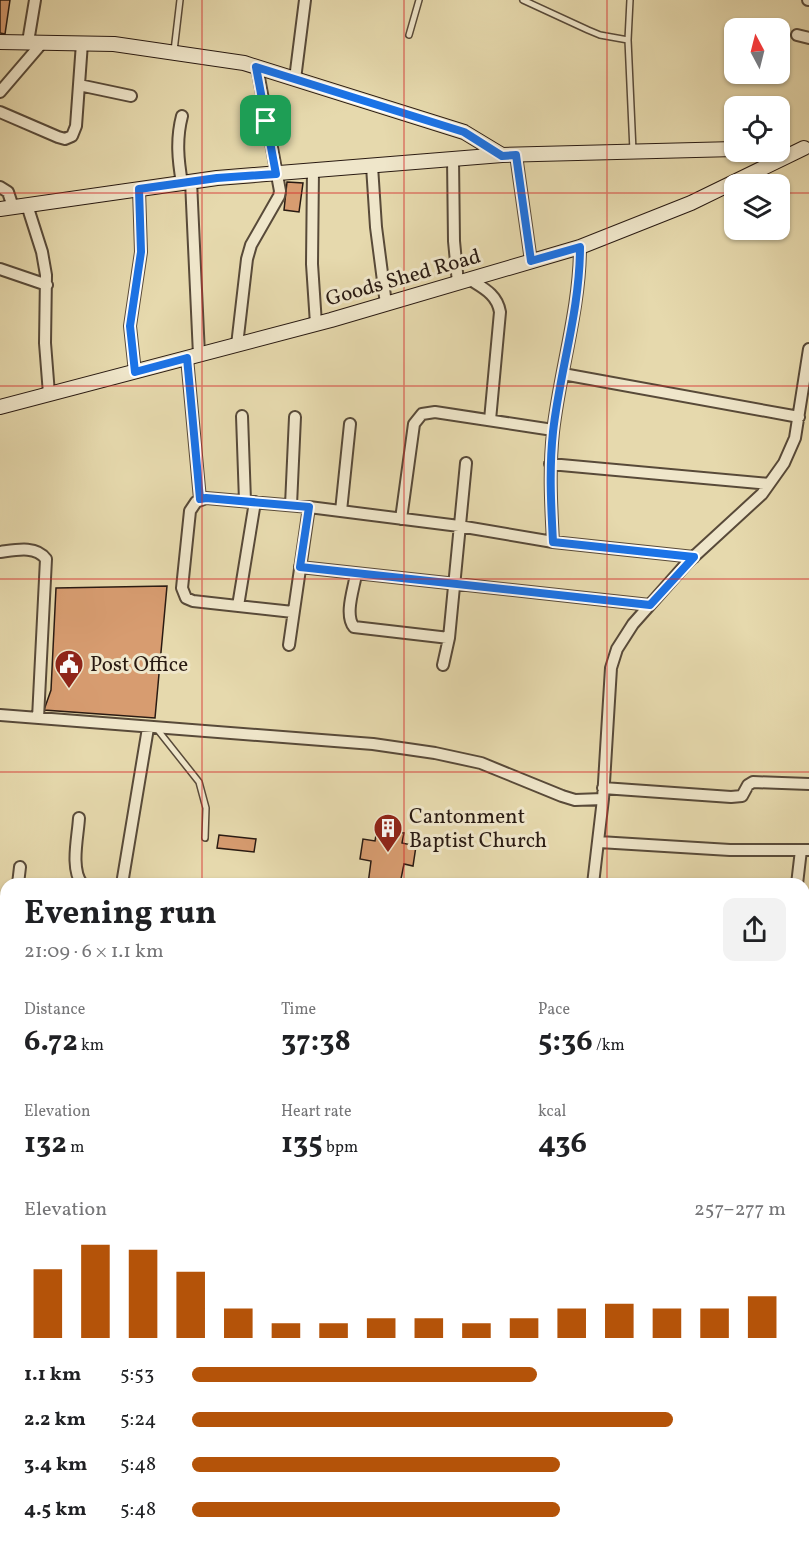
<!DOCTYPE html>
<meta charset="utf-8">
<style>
body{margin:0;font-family:Vollkorn,serif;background:#f2f2f2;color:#202124;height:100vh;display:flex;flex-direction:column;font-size:22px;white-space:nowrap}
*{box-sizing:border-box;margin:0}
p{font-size:20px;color:#757577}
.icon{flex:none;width:33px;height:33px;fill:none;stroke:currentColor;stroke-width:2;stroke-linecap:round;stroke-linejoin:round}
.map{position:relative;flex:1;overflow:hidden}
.side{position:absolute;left:0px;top:878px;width:810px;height:668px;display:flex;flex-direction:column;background:#fff;border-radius:18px 18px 0 0;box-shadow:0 2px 4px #0004}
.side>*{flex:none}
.needle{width:39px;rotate:353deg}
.buttons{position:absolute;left:724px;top:18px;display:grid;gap:12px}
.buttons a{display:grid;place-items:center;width:66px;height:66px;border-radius:12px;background:#fff;box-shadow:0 2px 4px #0004;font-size:30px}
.pin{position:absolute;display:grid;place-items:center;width:51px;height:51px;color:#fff;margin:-26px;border-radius:12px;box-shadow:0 3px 9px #0006}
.round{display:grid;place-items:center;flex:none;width:63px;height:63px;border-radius:12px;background:#f2f2f2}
.headline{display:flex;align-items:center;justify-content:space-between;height:102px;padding:0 24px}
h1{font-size:33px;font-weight:700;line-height:45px}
.stats{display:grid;grid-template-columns:repeat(3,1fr);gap:9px;height:102px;padding:6px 24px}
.stats div{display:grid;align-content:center}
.stats b{font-size:30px;font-weight:700}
.stats small{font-size:16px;font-weight:400}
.stats p{font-size:16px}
.chart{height:168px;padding:12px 24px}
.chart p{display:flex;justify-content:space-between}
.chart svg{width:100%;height:108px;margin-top:6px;stroke:#b45309;stroke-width:6}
ul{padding:0 24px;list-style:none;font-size:20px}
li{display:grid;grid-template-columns:96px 72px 1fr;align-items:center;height:45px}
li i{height:15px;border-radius:8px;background:#b45309}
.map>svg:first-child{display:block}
.building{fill:#d79c70;stroke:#291a12;stroke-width:1.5}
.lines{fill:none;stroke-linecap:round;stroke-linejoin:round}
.lane-casing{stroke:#584a39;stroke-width:8}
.street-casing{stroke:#584a39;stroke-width:14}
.secondary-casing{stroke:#291a12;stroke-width:16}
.lane{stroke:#efe6ca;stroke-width:5}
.street{stroke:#efe6ca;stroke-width:10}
.secondary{stroke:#efe6ca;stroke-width:14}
.route-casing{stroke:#fff;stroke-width:12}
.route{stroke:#1a73e8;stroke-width:8}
.grid{fill:none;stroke:#d62828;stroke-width:1.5;stroke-opacity:0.55}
.labels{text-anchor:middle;stroke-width:6;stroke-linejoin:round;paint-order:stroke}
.street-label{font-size:21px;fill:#291a12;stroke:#efe6ca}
.poi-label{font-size:21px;fill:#291a12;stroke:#efe6ca;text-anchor:start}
</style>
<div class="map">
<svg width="809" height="1544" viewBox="0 0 809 1544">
<rect width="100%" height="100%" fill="#e6d9ad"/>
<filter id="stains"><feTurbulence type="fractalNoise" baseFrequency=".00333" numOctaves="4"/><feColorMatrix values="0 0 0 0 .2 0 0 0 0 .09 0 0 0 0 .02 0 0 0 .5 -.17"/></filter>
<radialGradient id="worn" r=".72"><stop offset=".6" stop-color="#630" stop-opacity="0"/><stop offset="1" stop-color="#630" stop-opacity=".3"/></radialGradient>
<path class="building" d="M0,0h10l-5,34 -5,-1z
M287,182l16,1 -4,29 -15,-2z
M167,586l-12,132 -111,-8 7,-20 5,-102z
M377,829l27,4 -2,10 14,3 -3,20 -9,-2 -4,20h-32l3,-23 -11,-2 3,-20 12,2z
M219,835l37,4 -2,13 -37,-4z"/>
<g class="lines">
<g class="lane-casing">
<path id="lane" d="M523,0l65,30 12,5 28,5
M630,0l-2,40 5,111
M409,35l10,-35
M174,51l6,-51
M157,729l42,53 7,26 -1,30"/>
</g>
<g class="street-casing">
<path id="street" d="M808,0h1
M797,35l12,3
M28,42l7,-42
M295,79l10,-79
M79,85l52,11
M0,92l42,-49
M0,112l58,25 7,2 7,-3 4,-10 6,-83
M182,116c-6,23 -4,44 0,67
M516,155l15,106
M453,159l1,82 4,42
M372,166l4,61 10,77
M313,170l-1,94 4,60
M191,181l8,174
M0,187l8,5 5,15
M27,205l15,47 4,23 -1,68 4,51
M0,269l47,16
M469,279c14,9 28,15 31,33l-10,108
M237,345l10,-86 4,-14 28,-49 1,-5 -23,-124
M187,358l13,141
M135,372l-5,-46 11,-74 -2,-63
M563,374l236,43
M242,416l3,85
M550,464l219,20
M291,505l4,-88
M341,511l9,-87
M401,519l13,-95 8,-10 13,-2 118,18
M553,542c-2,-37 -4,-73 0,-110 7,-62 27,-123 27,-185
M0,552c15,-2 36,-7 46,7l-8,159
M300,567l350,38
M356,574c-2,14 -12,41 -2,53l95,11
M238,606l17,-104
M293,612l-100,-11 -7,-3 -4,-10 8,-77 6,-9 10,-4 103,9 150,19 94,16 141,15
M289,645l20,-138
M443,665l6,-27 17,-175
M0,715l373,29 62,9 46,10 81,33 13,4 28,-1
M603,788l128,9 11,-1 6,-11 5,-3 56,2
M79,818c-1,19 -9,50 3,66
M599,842l131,8h79
M18,884l2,-17
M122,884l26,-156
M593,884l10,-85 8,-131 6,-19 16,-25 55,-62 74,-68 22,-31 11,-25 14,-89
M797,884l4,-34
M804,910l5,1
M804,974l5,1
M804,1011h5
M804,1062h5
M0,1097l6,-87
M804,1129l5,1
M17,1544l1,-5
M350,1544v-5
M378,1544l80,-5"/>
</g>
<g class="secondary-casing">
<path id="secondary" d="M0,42l114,2 130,19 220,69 38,23
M0,209l217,-31 285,-23 233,-6
M0,407l331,-87 249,-73 111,-44 113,-55"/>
</g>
<use href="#lane" class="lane"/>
<use href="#street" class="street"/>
<use href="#secondary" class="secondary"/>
</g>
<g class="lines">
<g class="route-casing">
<path id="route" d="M256,67l208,65 38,24 14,-1 15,106 49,-14c0,63 -20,123 -27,185 -4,37 -2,73 0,110l141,15 -44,48 -350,-38 9,-60 -103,-9 -6,1 -13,-141 -52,14 -5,-46 11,-74 -2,-63 78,-11 59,-4z"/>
</g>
<use href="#route" class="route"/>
</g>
<path class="grid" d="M202,0v884M404,0v884M607,0v884M0,193h735M780,193h29M0,386h809M0,579h809M0,772h809M0,965h6M804,965h5M0,1158h6M804,1158h5M0,1351h6M804,1351h5M202,1539v5M404,1539v5M607,1539v5"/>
<defs>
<g id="civic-pin" transform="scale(1.5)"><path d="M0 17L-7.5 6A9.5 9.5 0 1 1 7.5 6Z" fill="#8f2418" stroke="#efe6ca"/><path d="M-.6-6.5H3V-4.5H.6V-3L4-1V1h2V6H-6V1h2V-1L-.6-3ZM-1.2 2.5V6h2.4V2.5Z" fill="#fff"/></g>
<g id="building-pin" transform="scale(1.5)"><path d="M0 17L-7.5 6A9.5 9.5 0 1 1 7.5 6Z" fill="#8f2418" stroke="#efe6ca"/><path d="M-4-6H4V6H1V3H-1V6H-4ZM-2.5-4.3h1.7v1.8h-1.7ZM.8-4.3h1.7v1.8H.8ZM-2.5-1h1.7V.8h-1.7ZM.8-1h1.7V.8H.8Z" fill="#fff"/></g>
</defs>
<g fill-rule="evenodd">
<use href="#civic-pin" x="69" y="664"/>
<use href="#building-pin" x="388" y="828"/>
</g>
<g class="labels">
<g class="street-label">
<text transform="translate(403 277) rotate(-16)" y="7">Goods Shed Road</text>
</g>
<g class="poi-label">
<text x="90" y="671">Post Office</text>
<text x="409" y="823">Cantonment<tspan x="409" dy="24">Baptist Church</tspan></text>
</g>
</g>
<rect width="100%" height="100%" filter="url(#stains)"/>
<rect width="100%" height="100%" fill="url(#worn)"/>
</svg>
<div class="buttons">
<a><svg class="needle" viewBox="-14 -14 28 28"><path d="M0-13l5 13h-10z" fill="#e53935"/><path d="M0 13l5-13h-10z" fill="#757577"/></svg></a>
<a><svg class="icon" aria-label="locate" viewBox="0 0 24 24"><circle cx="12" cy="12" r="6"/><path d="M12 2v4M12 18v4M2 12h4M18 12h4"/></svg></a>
<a><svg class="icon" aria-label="layers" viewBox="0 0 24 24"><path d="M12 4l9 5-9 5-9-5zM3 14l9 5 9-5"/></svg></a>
</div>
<div class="pin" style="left:266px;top:121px;background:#1e9e55"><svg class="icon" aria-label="arrive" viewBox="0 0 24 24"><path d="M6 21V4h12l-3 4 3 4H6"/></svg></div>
<section class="side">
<div class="headline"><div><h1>Evening run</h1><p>21:09 · 6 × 1.1 km</p></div><a class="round"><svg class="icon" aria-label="share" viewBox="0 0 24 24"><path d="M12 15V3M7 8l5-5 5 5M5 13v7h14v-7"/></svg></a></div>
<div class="stats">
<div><p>Distance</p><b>6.72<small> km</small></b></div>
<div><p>Time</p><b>37:38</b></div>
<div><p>Pace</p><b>5:36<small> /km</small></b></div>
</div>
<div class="stats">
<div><p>Elevation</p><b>132<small> m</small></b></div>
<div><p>Heart rate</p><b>135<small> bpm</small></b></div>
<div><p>kcal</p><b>436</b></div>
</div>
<div class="chart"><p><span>Elevation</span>257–277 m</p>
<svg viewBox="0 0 160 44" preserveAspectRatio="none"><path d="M5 44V16M15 44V6M25 44V8M35 44V17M45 44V32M55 44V38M65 44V38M75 44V36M85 44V36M95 44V38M105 44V36M115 44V32M125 44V30M135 44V32M145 44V32M155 44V27"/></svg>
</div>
<ul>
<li><b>1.1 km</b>5:53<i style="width:58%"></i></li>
<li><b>2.2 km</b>5:24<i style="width:81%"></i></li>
<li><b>3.4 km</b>5:48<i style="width:62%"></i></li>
<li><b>4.5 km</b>5:48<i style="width:62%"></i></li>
</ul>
</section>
</div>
